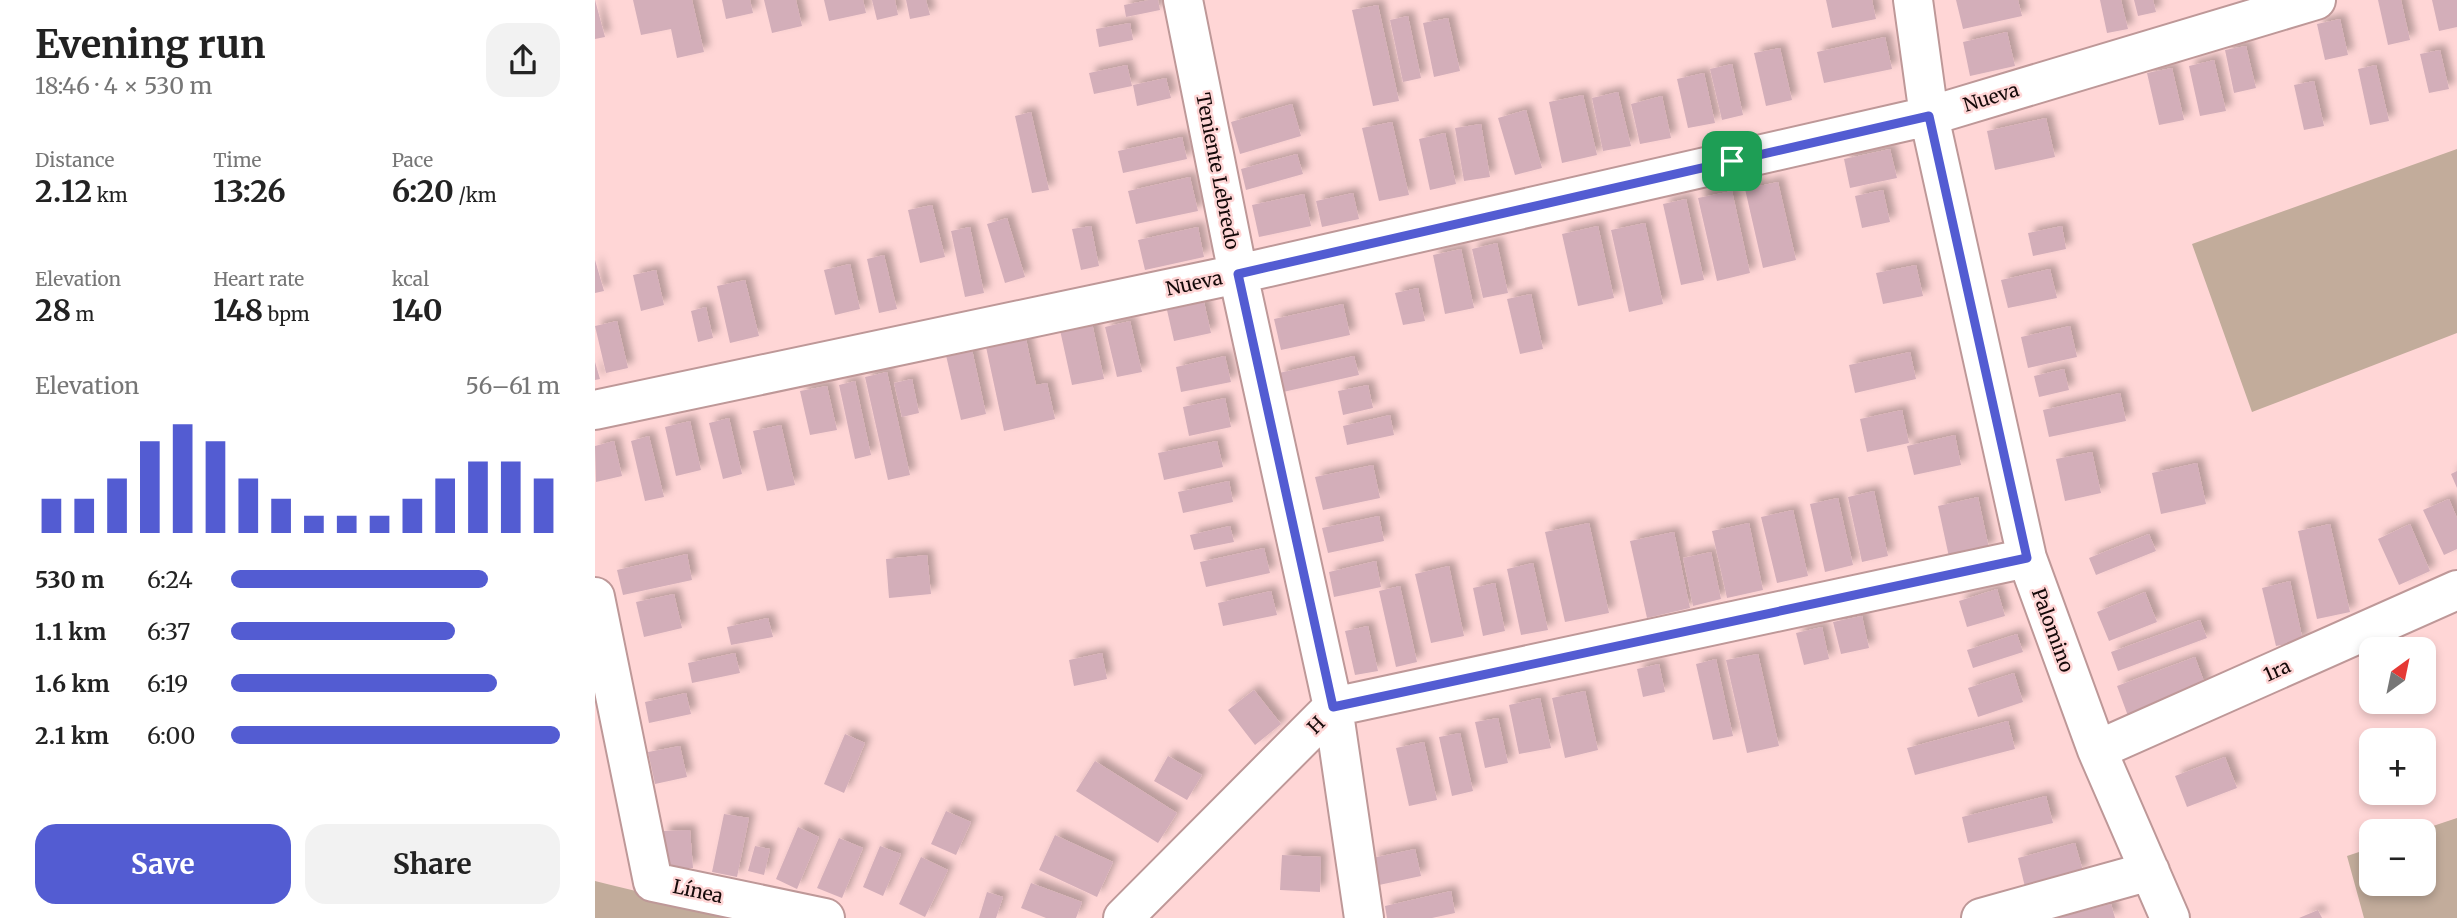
<!DOCTYPE html>
<meta charset="utf-8">
<style>
body{margin:0;font-family:Merriweather,serif;background:#f2f2f2;color:#222;height:100vh;display:flex;flex-direction:column;font-size:26px;white-space:nowrap}
*{box-sizing:border-box;margin:0}
p{font-size:23px;color:#767676}
.icon{flex:none;width:38px;height:38px;fill:none;stroke:currentColor;stroke-width:2;stroke-linecap:round;stroke-linejoin:round}
.map{position:relative;flex:1;overflow:hidden}
.details{display:flex;flex-direction:column;background:#fff;width:595px}
.details>*{flex:none}
.needle{width:46px;rotate:33deg}
.fabs{position:absolute;left:1764px;top:637px;display:grid;gap:14px}
.fabs a{display:grid;place-items:center;width:77px;height:77px;border-radius:14px;background:#fff;box-shadow:0 4px 10px #0003;font-size:35px}
.pin{position:absolute;display:grid;place-items:center;width:60px;height:60px;color:#fff;margin:-30px;border-radius:14px;box-shadow:0 4px 10px #0006}
.round{display:grid;place-items:center;flex:none;width:74px;height:74px;border-radius:21px;background:#f2f2f2}
.head{display:flex;align-items:center;justify-content:space-between;height:119px;padding:0 35px}
h1{font-size:38px;font-weight:700;line-height:52px}
.stats{display:grid;grid-template-columns:repeat(3,1fr);gap:10px;height:119px;padding:7px 35px}
.stats div{display:grid;align-content:center}
.stats b{font-size:30px;font-weight:700}
.stats small{font-size:19px;font-weight:400}
.stats p{font-size:19px}
.chart{height:196px;padding:14px 35px}
.chart p{display:flex;justify-content:space-between}
.chart svg{width:100%;height:126px;margin-top:7px;stroke:#535cd2;stroke-width:6}
.action{display:flex;gap:14px;margin-top:auto;padding:14px 35px}
.action a{flex:1;height:80px;border-radius:21px;background:#535cd2;color:#fff;font-size:28px;font-weight:700;line-height:80px;text-align:center}
.action a+a{background:#f2f2f2;color:#222}
ul{padding:0 35px;list-style:none;font-size:23px}
li{display:grid;grid-template-columns:112px 84px 1fr;align-items:center;height:52px}
li i{height:18px;border-radius:9px;background:#535cd2}
main{display:flex;flex:1;min-height:0}
.map>svg:first-child{display:block}
.green{fill:#c2ac9b}
.building{fill:#d3aeb9;filter:url(#shadow)}
.lines{fill:none;stroke-linecap:round;stroke-linejoin:round}
.minor-casing{stroke:#be9898;stroke-width:42}
.minor{stroke:#fff;stroke-width:38}
.route-casing{stroke:#fff;stroke-width:14}
.route{stroke:#535cd2;stroke-width:9}
.labels{text-anchor:middle;stroke-width:5;stroke-linejoin:round;paint-order:stroke}
.street-label{font-size:19px;fill:#150909;stroke:#ffd6d6}
</style>
<main>
<section class="details">
<div class="head"><div><h1>Evening run</h1><p>18:46 · 4 × 530 m</p></div><a class="round"><svg class="icon" aria-label="share" viewBox="0 0 24 24"><path d="M12 15V3M7 8l5-5 5 5M5 13v7h14v-7"/></svg></a></div>
<div class="stats">
<div><p>Distance</p><b>2.12<small> km</small></b></div>
<div><p>Time</p><b>13:26</b></div>
<div><p>Pace</p><b>6:20<small> /km</small></b></div>
</div>
<div class="stats">
<div><p>Elevation</p><b>28<small> m</small></b></div>
<div><p>Heart rate</p><b>148<small> bpm</small></b></div>
<div><p>kcal</p><b>140</b></div>
</div>
<div class="chart"><p><span>Elevation</span>56–61 m</p>
<svg viewBox="0 0 160 44" preserveAspectRatio="none"><path d="M5 44V32M15 44V32M25 44V25M35 44V12M45 44V6M55 44V12M65 44V25M75 44V32M85 44V38M95 44V38M105 44V38M115 44V32M125 44V25M135 44V19M145 44V19M155 44V25"/></svg>
</div>
<ul>
<li><b>530 m</b>6:24<i style="width:78%"></i></li>
<li><b>1.1 km</b>6:37<i style="width:68%"></i></li>
<li><b>1.6 km</b>6:19<i style="width:81%"></i></li>
<li><b>2.1 km</b>6:00<i style="width:100%"></i></li>
</ul>
<div class="action"><a>Save</a><a>Share</a></div>
</section>
<div class="map">
<svg width="1862" height="918" viewBox="0 0 1862 918">
<defs>
<filter id="shadow"><feDropShadow dx="6" dy="-6" stdDeviation="3.5" flood-color="#0004"/></filter>
</defs>
<rect width="100%" height="100%" fill="#ffd6d6"/>
<path class="green" d="M1862,149v184l-205,79 -60,-168z
M1862,818v100h-93l-17,-62 24,-8v36h53v-53h-6z
M0,881l16,4 137,33h-153z"/>
<path class="building" d="M0,0l10,37 -10,2z
M38,0h59l12,52 -27,6 -6,-29 -30,6z
M127,0h28l3,13 -27,6z
M169,0h32l6,26 -30,7z
M229,0h39l3,13 -37,8z
M277,0h23l3,15 -21,5z
M311,0h20l4,15 -20,4z
M554,0h9l2,10 -34,7 -2,-12z
M1231,0h46l4,19 -44,9z
M1361,0h62l4,16 -59,13z
M1505,0h21l7,29 -21,4z
M1539,0h19l3,12 -18,4z
M1783,0h23l9,40 -22,5z
M1837,0h25v27l-18,4z
M783,5l21,96 -26,5 -21,-96z
M813,16l13,62 -18,4 -13,-62z
M853,18l12,53 -26,6 -11,-54z
M1745,19l8,36 -23,5 -8,-36z
M535,23l3,17 -34,7 -3,-18z
M1412,32l8,34 -45,10 -7,-34z
M1290,37l7,32 -68,14 -7,-31z
M1651,46l10,42 -22,5 -9,-43z
M1185,48l12,52 -26,6 -12,-53z
M1845,50l9,39 -20,4 -9,-39z
M1619,60l12,51 -26,5 -11,-50z
M1137,64l11,51 -21,5 -12,-51z
M532,65l5,21 -38,8 -5,-21z
M1781,65l13,56 -19,4 -12,-56z
M1577,68l12,52 -25,5 -12,-52z
M1109,73l11,50 -27,5 -11,-49z
M571,78l5,20 -34,8 -4,-21z
M1719,81l10,45 -20,4 -10,-45z
M1023,92l13,54 -28,5 -11,-53z
M988,95l14,60 -35,8 -13,-61z
M1067,96l9,42 -31,6 -9,-40z
M697,104l9,32 -61,18 -9,-32z
M931,110l16,58 -27,7 -17,-57z
M436,112l18,78 -17,3 -17,-77z
M1451,118l9,39 -60,13 -8,-39z
M797,122l17,73 -30,6 -17,-73z
M886,124l9,53 -26,4 -9,-53z
M850,133l11,51 -26,6 -11,-51z
M587,137l5,22 -64,14 -5,-22z
M1295,149l7,29 -47,10 -6,-29z
M702,154l6,20 -57,16 -5,-21z
M595,177l8,34 -62,13 -8,-33z
M1183,182l18,78 -33,8 -18,-79z
M1288,190l7,32 -28,6 -7,-32z
M1137,191l18,82 -33,8 -19,-83z
M758,193l6,26 -37,8 -6,-26z
M709,194l7,32 -52,11 -7,-32z
M1091,199l18,81 -23,5 -18,-81z
M337,205l13,52 -25,6 -12,-53z
M412,218l18,59 -20,6 -18,-59z
M1050,223l18,81 -34,8 -18,-82z
M496,226l8,40 -18,4 -9,-41z
M1003,226l16,72 -36,8 -16,-72z
M1467,226l4,23 -33,7 -5,-23z
M375,227l14,66 -19,4 -14,-66z
M603,227l6,30 -59,13 -7,-30z
M902,243l11,50 -25,5 -11,-49z
M866,249l13,59 -29,6 -12,-59z
M289,255l13,54 -18,4 -12,-54z
M0,260l9,31 -9,2z
M255,264l10,45 -25,6 -11,-45z
M1321,265l7,31 -40,8 -7,-31z
M1455,269l7,29 -49,10 -7,-28z
M61,270l8,35 -23,6 -8,-36z
M150,280l14,56 -29,7 -13,-57z
M823,288l7,33 -22,4 -8,-32z
M936,294l12,55 -23,5 -13,-55z
M609,302l7,31 -37,8 -7,-31z
M748,304l7,31 -69,15 -7,-31z
M111,307l7,31 -15,4 -7,-31z
M22,321l11,47 -22,5 -11,-47z
M535,321l12,51 -25,5 -12,-50z
M497,323l12,56 -32,6 -12,-55z
M1475,326l7,31 -49,11 -7,-31z
M431,339l10,46 11,-2 8,36 -51,12 -18,-84z
M376,345l15,69 -25,6 -16,-69z
M1315,352l6,27 -61,14 -6,-28z
M630,356l6,26 -50,10 -5,-25z
M759,356l5,19 -76,17 -4,-19z
M0,362l5,17 -5,1z
M1469,369l5,21 -30,7 -5,-21z
M292,372l23,103 -22,5 -23,-103z
M317,379l7,34 -17,4 -8,-34z
M260,381l16,74 -16,4 -16,-74z
M773,385l5,23 -30,7 -5,-24z
M232,386l10,44 -27,5 -10,-44z
M1525,393l6,28 -77,16 -6,-27z
M630,398l6,29 -42,9 -6,-29z
M1307,410l7,33 -42,9 -7,-33z
M795,415l4,20 -47,10 -4,-19z
M134,418l13,56 -19,5 -14,-56z
M95,421l11,49 -25,6 -11,-49z
M186,425l14,60 -28,6 -14,-60z
M1360,435l6,30 -47,10 -7,-29z
M54,436l15,61 -19,4 -14,-60z
M19,441l8,35 -26,6 -1,-36z
M622,441l6,26 -59,13 -6,-27z
M1497,452l9,41 -36,8 -9,-42z
M1602,463l9,41 -45,10 -9,-41z
M778,465l7,33 -57,12 -8,-33z
M1862,471v17l-6,-14z
M634,481l4,21 -50,11 -5,-21z
M1279,491l14,65 -26,6 -14,-65z
M1383,497l11,51 -40,9 -11,-51z
M1243,498l15,67 -28,7 -15,-68z
M1854,499l8,19v31l-13,6 -21,-45z
M1198,510l15,66 -31,7 -16,-66z
M784,516l5,25 -56,12 -6,-25z
M994,523l20,90 -44,9 -20,-90z
M1154,523l14,67 -36,8 -15,-67z
M1735,524l20,88 -33,7 -19,-88z
M1815,524l20,47 -31,14 -21,-46z
M635,526l4,16 -40,8 -4,-15z
M1079,532l16,76 -43,10 -17,-77z
M1554,534l7,17 -60,24 -7,-17z
M669,548l6,25 -64,14 -6,-25z
M1116,552l10,47 -28,7 -10,-48z
M92,554l5,26 -69,15 -6,-25z
M332,555l4,39 -42,4 -3,-39z
M781,561l5,26 -47,10 -5,-25z
M938,563l15,67 -27,5 -14,-66z
M854,566l15,70 -33,7 -16,-69z
M1695,581l13,60 -27,5 -14,-58z
M900,583l10,48 -22,5 -10,-48z
M805,586l17,76 -21,5 -17,-76z
M1402,589l8,27 -38,11 -8,-26z
M676,591l6,24 -54,11 -5,-23z
M1550,592l12,30 -48,19 -12,-29z
M79,594l8,34 -38,9 -8,-35z
M1267,616l7,32 -28,6 -8,-32z
M173,618l5,19 -42,8 -4,-18z
M1605,620l7,18 -89,33 -7,-19z
M773,626l10,45 -23,4 -10,-44z
M1227,627l7,32 -25,6 -8,-32z
M1422,634l6,18 -50,16 -6,-18z
M140,653l5,20 -48,10 -4,-20z
M507,653l5,26 -33,7 -5,-26z
M1163,654l21,92 -32,7 -21,-93z
M1600,657l11,30 -78,29 -11,-30z
M1121,659l17,77 -20,4 -17,-76z
M1064,664l6,28 -22,5 -6,-28z
M1419,673l9,29 -45,15 -10,-29z
M659,690l27,34 -26,21 -27,-35z
M990,691l13,59 -33,8 -13,-60z
M91,693l5,21 -42,9 -4,-21z
M945,698l11,50 -32,6 -10,-49z
M903,718l10,45 -23,5 -10,-46z
M1413,721l7,28 -100,26 -8,-27z
M865,733l13,58 -21,5 -13,-59z
M250,734l20,9 -21,50 -20,-9z
M829,742l13,58 -28,6 -13,-58z
M85,746l7,31 -32,7 -7,-32z
M573,756l34,19 -15,25 -33,-19z
M1630,757l12,31 -50,19 -12,-31z
M500,761l82,52 -19,30 -82,-52z
M1451,796l7,27 -85,20 -6,-26z
M351,811l25,11 -15,33 -25,-11z
M129,814l25,4 -12,59 -25,-5z
M203,827l21,10 -22,52 -21,-10z
M95,830l3,38 -27,2 -3,-39z
M460,835l58,27 -16,35 -58,-27z
M244,838l24,10 -21,50 -25,-10z
M1480,843l8,28 -58,16 -7,-29z
M160,846l15,3 -6,26 -16,-4z
M285,846l21,8 -18,42 -20,-9z
M820,849l6,27 -42,9 -7,-27z
M687,855l39,2 -1,35 -40,-2z
M326,857l27,13 -23,47 -26,-13z
M436,883l51,19 -6,16h-30l-25,-10z
M856,891l4,22 -23,5h-45l-2,-12z
M392,892l16,5 -7,21h-17z
M1516,904l4,14h-56v-1z
M1723,910l4,8h-23z"/>
<g class="lines">
<g class="minor-casing">
<path id="minor" d="M588,0l55,274 95,433 31,211
M1318,0l16,116 98,442 70,192 73,168
M0,410l643,-136 691,-158 387,-116
M0,597l58,285 172,36
M1502,750l360,-160
M528,918l210,-211 694,-149
M1386,918l169,-47"/>
</g>
<use href="#minor" class="minor"/>
</g>
<g class="lines">
<g class="route-casing">
<path id="route" d="M1334,116l98,442 -694,149 -95,-433z"/>
</g>
<use href="#route" class="route"/>
</g>
<g class="labels">
<g class="street-label">
<text transform="translate(1396 97) rotate(-17)" y="7">Nueva</text>
<text transform="translate(623 171) rotate(79)" y="7">Teniente Lebredo</text>
<text transform="translate(599 283) rotate(-12)" y="7">Nueva</text>
<text transform="translate(1458 630) rotate(70)" y="7">Palomino</text>
<text transform="translate(1682 670) rotate(-24)" y="7">1ra</text>
<text transform="translate(721 725) rotate(-45)" y="7">H</text>
<text transform="translate(103 891) rotate(12)" y="7">Línea</text>
</g>
</g>
</svg>
<div class="fabs">
<a><svg class="needle" viewBox="-14 -14 28 28"><path d="M0-13l5 13h-10z" fill="#e53935"/><path d="M0 13l5-13h-10z" fill="#767676"/></svg></a>
<a>+</a>
<a>−</a>
</div>
<div class="pin" style="left:1137px;top:161px;background:#1e9e55"><svg class="icon" aria-label="arrive" viewBox="0 0 24 24"><path d="M6 21V4h12l-3 4 3 4H6"/></svg></div>
</div>
</main>
